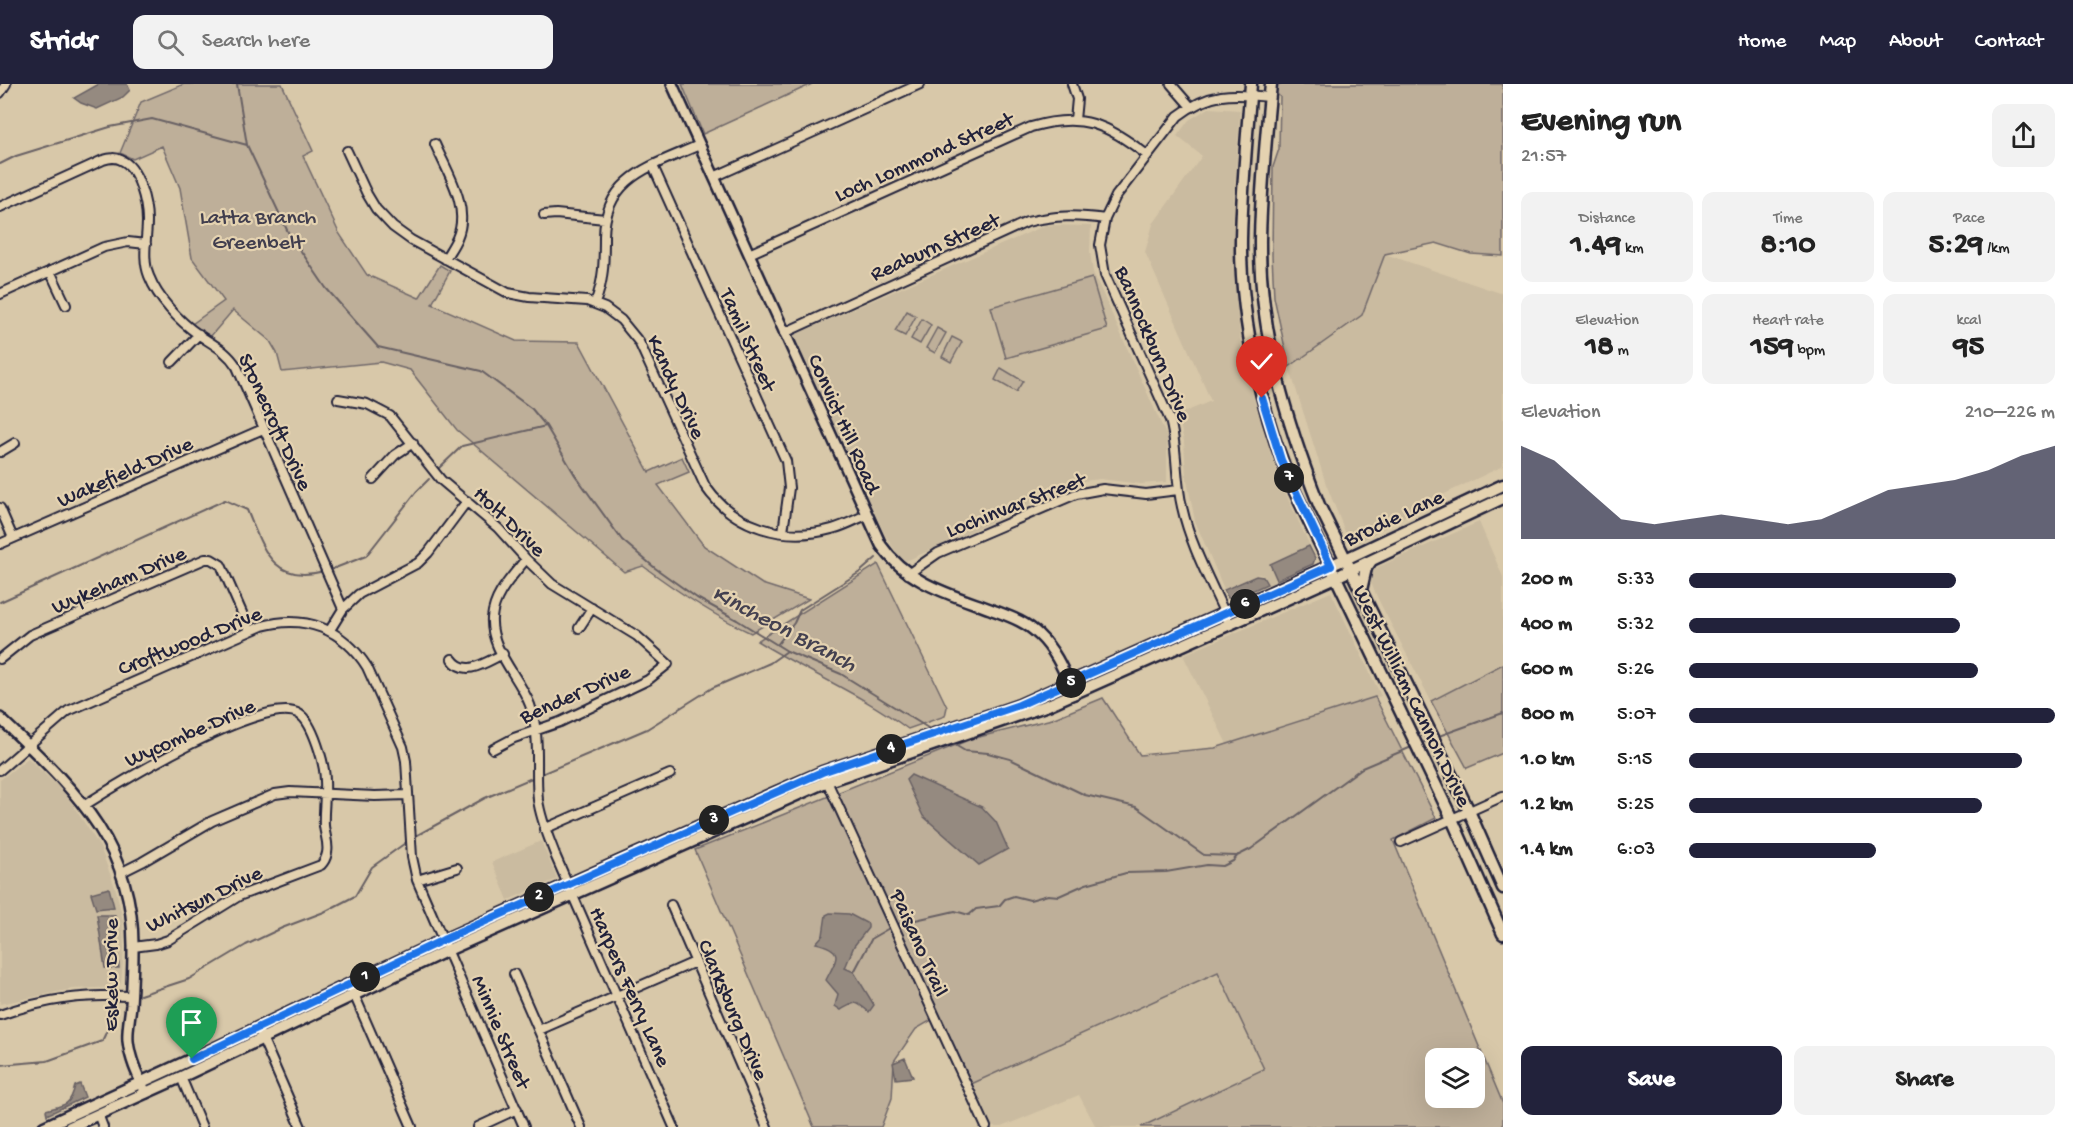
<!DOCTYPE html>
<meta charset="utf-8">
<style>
body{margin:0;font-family:"Gochi Hand",sans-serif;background:#f2f2f2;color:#222;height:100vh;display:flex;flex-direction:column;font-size:22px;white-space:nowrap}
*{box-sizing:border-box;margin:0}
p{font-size:20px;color:#767676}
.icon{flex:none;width:33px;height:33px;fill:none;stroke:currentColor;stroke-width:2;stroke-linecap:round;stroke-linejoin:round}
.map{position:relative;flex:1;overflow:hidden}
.sheet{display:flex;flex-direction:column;background:#fff;width:570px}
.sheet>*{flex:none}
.controls{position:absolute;left:1425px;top:964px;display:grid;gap:12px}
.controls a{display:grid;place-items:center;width:60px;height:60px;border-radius:12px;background:#fff;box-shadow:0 6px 24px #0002;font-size:30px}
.pin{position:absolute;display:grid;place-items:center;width:51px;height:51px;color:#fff;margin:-62px -26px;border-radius:50% 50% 50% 0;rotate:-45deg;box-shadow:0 0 6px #0007}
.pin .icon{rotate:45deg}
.km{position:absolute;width:30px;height:30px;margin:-15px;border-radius:50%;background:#222;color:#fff;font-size:16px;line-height:30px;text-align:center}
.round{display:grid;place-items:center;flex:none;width:63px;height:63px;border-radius:12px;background:#f2f2f2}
.head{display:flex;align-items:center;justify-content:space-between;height:102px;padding:0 18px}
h1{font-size:33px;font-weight:800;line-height:45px}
.stats{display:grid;grid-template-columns:repeat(3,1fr);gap:9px;height:102px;padding:6px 18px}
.stats div{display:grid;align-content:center;border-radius:12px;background:#f2f2f2;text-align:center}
.stats b{font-size:30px;font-weight:800}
.stats small{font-size:16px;font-weight:400}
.stats p{font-size:16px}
.chart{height:168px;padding:12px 18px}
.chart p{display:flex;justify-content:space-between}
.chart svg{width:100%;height:108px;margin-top:6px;fill:#22223b;opacity:.7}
.button{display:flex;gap:12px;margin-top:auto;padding:12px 18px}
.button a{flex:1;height:69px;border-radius:12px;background:#22223b;color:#fff;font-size:24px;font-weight:800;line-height:69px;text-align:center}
.button a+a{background:#f2f2f2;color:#222}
ul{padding:0 18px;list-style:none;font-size:20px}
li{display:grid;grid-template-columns:96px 72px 1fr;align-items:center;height:45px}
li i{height:15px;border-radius:8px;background:#22223b}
header{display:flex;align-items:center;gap:36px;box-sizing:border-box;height:84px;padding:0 30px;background:#22223b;color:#fff}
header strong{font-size:28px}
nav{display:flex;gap:33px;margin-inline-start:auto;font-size:21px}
.search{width:420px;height:54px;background:#f2f2f2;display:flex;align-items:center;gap:15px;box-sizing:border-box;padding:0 21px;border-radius:12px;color:#767676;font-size:22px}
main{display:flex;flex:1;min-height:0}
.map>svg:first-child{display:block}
.built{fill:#cabba0}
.green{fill:#beaf99;stroke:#70686a;stroke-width:1.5;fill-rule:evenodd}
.water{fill:#958a80;stroke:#676064;stroke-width:1.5}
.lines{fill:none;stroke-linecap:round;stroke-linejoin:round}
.stream{stroke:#676064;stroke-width:2}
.minor-casing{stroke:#22223b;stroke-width:12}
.tertiary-casing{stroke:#22223b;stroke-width:14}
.secondary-casing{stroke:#22223b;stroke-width:15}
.minor{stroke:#e4d2b0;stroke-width:8}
.tertiary{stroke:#e4d2b0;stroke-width:9}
.secondary{stroke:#e4d2b0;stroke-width:10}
.route-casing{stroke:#fff;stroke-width:12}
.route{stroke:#1a73e8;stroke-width:8}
.labels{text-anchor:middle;stroke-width:4.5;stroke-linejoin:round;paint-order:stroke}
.street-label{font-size:22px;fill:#22223b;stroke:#e4d2b0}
.park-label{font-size:22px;fill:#413e4e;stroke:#e4d2b0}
.water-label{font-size:24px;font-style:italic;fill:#444150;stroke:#e4d2b0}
</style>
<header>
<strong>Stridr</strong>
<div class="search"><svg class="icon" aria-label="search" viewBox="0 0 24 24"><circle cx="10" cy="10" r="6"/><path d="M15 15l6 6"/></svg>Search here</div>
<nav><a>Home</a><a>Map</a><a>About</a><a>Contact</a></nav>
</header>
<main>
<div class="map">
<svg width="1503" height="1043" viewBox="0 0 1503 1043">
<rect width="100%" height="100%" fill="#d8c8a9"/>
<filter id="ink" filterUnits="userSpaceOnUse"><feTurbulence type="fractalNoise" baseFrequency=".0167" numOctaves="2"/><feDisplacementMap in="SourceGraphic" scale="12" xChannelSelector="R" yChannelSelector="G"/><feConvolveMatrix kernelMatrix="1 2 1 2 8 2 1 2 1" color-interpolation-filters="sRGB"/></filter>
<g filter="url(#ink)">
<path class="built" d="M1209,24l31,2 -6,88 -1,35 3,53 5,61 12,49 20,64 11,30 32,69 -2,5 -46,21 -4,-9 -5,-2 -35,15 -29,-68 -9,-46 -2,-34 -6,-26 33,-14 -66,-149 8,-28 49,-68 -25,-20 12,-16z
M1046,141l45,1 -1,26 3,20 74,165v45l-26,2 -41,-5 -16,2 -17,6 -161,74 -9,-8 -12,-18 -91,-200z
M1385,170l118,40v172l-69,33 -83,48 -25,-63 -37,-117 73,-52z
M1479,438l24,55v87l-72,37 -52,-100 -8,-18 -1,-9 8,-7z
M1331,508l50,104 -154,48 -44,-89z
M28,674l37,35 35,54 16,43 7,31 1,27 -3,36 -3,3 -46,2 -72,15v-224z
M541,757l16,38 -49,21 -16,-38z
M1219,888l45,97 -123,58h-45l-17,-32 -78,32h-10l-20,-44z"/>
<path class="green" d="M184,0h98l31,67 -10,5 36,77 28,42 52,23 21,-33 10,6 -18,33 84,37 63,1 70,130 33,-15 7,15 -31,13 46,61 58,38 47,15 -58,34c-39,-18 -73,-41 -108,-67l-19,6 -167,-142 -47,-60 -29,-8 -99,10 -5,-19 -7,-12 -37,-31 -23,27 -18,-13 32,-23 -32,-43 -12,-70 -18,-42 -29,13 -13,-6 21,-51z
M682,0h130l-109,50z
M1271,0h232v172l-32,-2 -35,-11 -51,11 -23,61 -73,52 -15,-70 -2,-42 1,-88 6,-18 1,-52 -10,-10z
M1092,194l15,51 -101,29 -15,-51z
M907,227l9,5 -11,20 -10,-5z
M922,235l9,6 -11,19 -9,-5z
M937,244l9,5 -11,20 -9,-5z
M952,253l10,5 -11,20 -9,-5z
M1001,284l22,13 -7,11 -21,-12z
M878,480l69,143 -2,9 -37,13c-47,-35 -101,-57 -151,-88z
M1503,580v89l-36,15 -36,-67z
M1375,613l61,121 -43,22 110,264v23h-362l123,-58 -46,-97 -251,114 -32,-68 -19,11 -22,32 -2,37 -11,29h-67l-119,-277 276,-111 81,-20 51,-21 37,57 75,-7zM1436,975h38v39h-38z"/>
<path class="water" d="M99,0h28l3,6 -7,7 -26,12 -16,-6 -7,-5z
M1309,462l6,12 -2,6 -36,16 -7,-16z
M1256,492l7,1 4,7 -35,16 -4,-2 -4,-8z
M911,691l71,32 14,15 12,27 -29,16 -56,-49 -17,-36z
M109,804l5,19 -18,2 -5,-16z
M830,829l19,1 19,10v4l-14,18 -9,22 9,4 20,33 -5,7c-14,-12 -13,-11 -28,-2l-6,-4 3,-12 -12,-14c11,-22 19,-30 -10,-37l7,-8 3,-20z
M97,831h18l4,53h-14z
M905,974l8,19 -17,2 -3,-16z
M80,1000l5,13 -38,18 -1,-5c19,-5 24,-4 29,-24z"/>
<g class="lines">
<path class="stream" d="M237,0l10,61 41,87 38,56 52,59 103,24 51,38 14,17 29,49 47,65 33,28 42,30 40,22 50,31 54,23 92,57
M0,80l16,-8 94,-29 42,-8 95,26
M439,384l23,-22 84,-20
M330,486l36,-14 50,-64 13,-13
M0,518l225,-102 22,10c16,38 25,75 77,61
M777,561l17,-22 6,-13 60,-38 16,-14
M1436,653l67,-24
M950,658l15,9 23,2 22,6 75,36 51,12 68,48 33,1 14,-7 111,-81 52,-22
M1420,660l11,-5
M412,754l73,-40 162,-69 65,-41 58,-25 17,-12
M898,840l57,-13 14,4 7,-6 23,-3 6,-7 9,-3 16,4 18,-5 11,1 27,-12 40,-11 40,-1 41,-7 16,1 10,-5 5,-6
M854,888l18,-34 19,-11
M140,911l49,-16 57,-34 36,-17 42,-16 31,-16 17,-29 36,-26
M0,981l47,-4 55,-20 13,-27"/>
<g class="minor-casing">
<path id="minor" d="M1072,0l5,15 -2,21
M1171,0l20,23
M0,9l6,-9
M435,60c12,28 36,63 22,94 -3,7 -8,14 -12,21
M347,67l20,43 9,15 17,18 18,13 97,53 21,4 58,4 18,7 16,12 18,22 66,144c29,42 79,56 127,43 12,-3 23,-9 34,-14
M653,82l133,295 3,27 -6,44
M714,93l206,-93
M0,123l103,-47c7,-2 12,-3 18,0 18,7 26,44 26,61 0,17 -5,38 2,55 9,23 30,45 50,59 15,10 28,16 38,32l106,242
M544,131l12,-1 49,5
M749,170l282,-127c51,-15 75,-3 116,28
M50,187l16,34
M0,210l104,-47 24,-5 18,2
M595,219c9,-22 9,-43 9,-67 1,-60 49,-70 95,-91
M784,249l243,-111c29,-7 49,-7 78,-3
M172,278l27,-28
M338,315l29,5 23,12 51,64 57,48 28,31 26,25 85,52 31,28 -20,16 -88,42 -46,16 -21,11
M0,368l15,-9
M373,395l22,-24 18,-12
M0,424l13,30
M0,460l263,-115
M526,475c-14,18 -32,35 -34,59 -2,32 27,58 38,87 11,31 5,64 8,95 3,21 11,38 18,57l118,270
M908,490l30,-21 138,-59 27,-5 43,5 32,-4
M1229,539c-16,-37 -38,-75 -47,-116 -7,-29 -4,-58 -12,-87l-65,-145 -5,-30 5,-26 11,-23 62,-80c31,-24 54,-23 92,-19
M579,544l13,-20
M330,546l13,-21 16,-15 59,-31 10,-10 39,-52
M0,575l30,-24 175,-76h6l10,6 29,66
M452,575c13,19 34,3 51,-5
M0,686l68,-59 194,-85c43,-12 81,3 105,41l36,80 3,14 6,96 5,23 107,247
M825,693l161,350
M85,721c32,-21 181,-112 214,-91 14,8 26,51 26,67 1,15 -2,30 -1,45 1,9 5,18 3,27 -1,5 -3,9 -6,12l-82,31 -71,44 -12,4 -23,3
M544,745l126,-55
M1401,758l102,-46
M120,789l22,-11 70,-41 63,-27 15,-2 85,4 33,-1
M417,796l40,-12
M671,821l96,222
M514,890l67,153
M350,901l62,142
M0,931c47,-17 82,-20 131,-19
M539,946l156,-68
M261,951l40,92
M181,993l21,50
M98,1030l5,13
M478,1043l39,-18"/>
</g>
<g class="tertiary-casing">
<path id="tertiary" d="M672,0l209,461c26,38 68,49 109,64 18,7 35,12 49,26 17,16 25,37 35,59
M0,634c71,69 135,124 133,233 0,18 -1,36 -2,54 -1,12 -4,24 -3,36 2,19 10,35 18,52"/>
</g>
<g class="secondary-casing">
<path id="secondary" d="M1251,0c-4,51 -9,103 -10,155 -1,81 21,179 54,253l157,327 51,115
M1271,0c-5,51 -10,103 -11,155 -1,92 26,182 59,266l150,306 34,77
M1361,506l5,-22 5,-7
M44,1043l148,-68 251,-119 184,-82 195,-86 197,-67 333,-149 151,-71
M70,1043l111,-50 267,-127 380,-169 220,-76 288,-128 167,-79"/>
</g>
<use href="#minor" class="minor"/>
<use href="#tertiary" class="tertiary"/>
<use href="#secondary" class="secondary"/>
</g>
</g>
<g class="lines" filter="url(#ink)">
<g class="route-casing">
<path id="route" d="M192,975l251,-119 379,-168 197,-67 312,-139 -50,-106 -19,-62"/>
</g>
<use href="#route" class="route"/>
</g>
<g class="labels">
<g class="street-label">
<text transform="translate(923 71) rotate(-24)" y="8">Loch Lommond Street</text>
<text transform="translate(934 161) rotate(-24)" y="8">Reaburn Street</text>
<text transform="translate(750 255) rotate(66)" y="8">Tamil Street</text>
<text transform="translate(1155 259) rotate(67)" y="8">Bannockburn Drive</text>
<text transform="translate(678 302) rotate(65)" y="8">Kandy Drive</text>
<text transform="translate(277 337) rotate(65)" y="8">Stonecroft Drive</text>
<text transform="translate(846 339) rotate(66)" y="8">Convict Hill Road</text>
<text transform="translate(124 386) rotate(-24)" y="8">Wakefield Drive</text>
<text transform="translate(1015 419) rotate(-21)" y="8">Lochinvar Street</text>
<text transform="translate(1393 432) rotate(-25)" y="8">Brodie Lane</text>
<text transform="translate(511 436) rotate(44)" y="8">Holt Drive</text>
<text transform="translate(118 494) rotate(-23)" y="8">Wykeham Drive</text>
<text transform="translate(189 555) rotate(-22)" y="8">Croftwood Drive</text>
<text transform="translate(574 608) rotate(-24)" y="8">Bender Drive</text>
<text transform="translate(1414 611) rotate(64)" y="8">West William Cannon Drive</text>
<text transform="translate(189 647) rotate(-24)" y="8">Wycombe Drive</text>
<text transform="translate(203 813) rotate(-26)" y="8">Whitsun Drive</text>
<text transform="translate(921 858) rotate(66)" y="8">Paisano Trail</text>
<text transform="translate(109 891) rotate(-90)" y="8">Eskew Drive</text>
<text transform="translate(632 902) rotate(66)" y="8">Harpers Ferry Lane</text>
<text transform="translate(735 925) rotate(67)" y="8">Clarksburg Drive</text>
<text transform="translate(503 947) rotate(67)" y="8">Minnie Street</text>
</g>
<g class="park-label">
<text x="258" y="139">Latta Branch<tspan x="258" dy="25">Greenbelt</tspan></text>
</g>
<g class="water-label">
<text transform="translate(785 543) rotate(28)" y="8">Kincheon Branch</text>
</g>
</g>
</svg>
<div class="controls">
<a><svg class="icon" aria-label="layers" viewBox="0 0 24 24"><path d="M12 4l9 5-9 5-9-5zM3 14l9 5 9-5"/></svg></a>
</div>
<div class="pin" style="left:192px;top:975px;background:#1e9e55"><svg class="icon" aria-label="arrive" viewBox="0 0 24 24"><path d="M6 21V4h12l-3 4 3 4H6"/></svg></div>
<div class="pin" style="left:1262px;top:314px;background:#d93025"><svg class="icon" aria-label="check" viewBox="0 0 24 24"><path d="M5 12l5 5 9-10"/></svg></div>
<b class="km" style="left:365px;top:893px">1</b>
<b class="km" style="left:539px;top:813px">2</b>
<b class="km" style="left:714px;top:736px">3</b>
<b class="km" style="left:891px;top:665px">4</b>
<b class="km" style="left:1071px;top:599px">5</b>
<b class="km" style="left:1245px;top:520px">6</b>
<b class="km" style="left:1289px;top:394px">7</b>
</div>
<section class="sheet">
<div class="head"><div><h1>Evening run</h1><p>21:57</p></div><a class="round"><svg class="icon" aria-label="share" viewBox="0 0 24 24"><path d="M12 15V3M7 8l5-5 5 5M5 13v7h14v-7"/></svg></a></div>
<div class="stats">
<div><p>Distance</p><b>1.49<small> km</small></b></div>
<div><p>Time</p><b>8:10</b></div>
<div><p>Pace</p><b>5:29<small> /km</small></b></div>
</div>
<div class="stats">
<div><p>Elevation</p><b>18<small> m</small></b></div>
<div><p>Heart rate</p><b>159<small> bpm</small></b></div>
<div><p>kcal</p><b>95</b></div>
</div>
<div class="chart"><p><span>Elevation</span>210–226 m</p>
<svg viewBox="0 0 160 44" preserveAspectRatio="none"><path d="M0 44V6L10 12L20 24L30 36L40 38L50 36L60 34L70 36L80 38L90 36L100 30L110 24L120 22L130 20L140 16L150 10L160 6V44z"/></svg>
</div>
<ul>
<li><b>200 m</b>5:33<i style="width:73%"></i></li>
<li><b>400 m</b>5:32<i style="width:74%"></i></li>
<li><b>600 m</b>5:26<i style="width:79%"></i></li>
<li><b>800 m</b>5:07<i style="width:100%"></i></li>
<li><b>1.0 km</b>5:15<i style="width:91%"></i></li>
<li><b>1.2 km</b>5:25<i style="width:80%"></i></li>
<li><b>1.4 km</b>6:03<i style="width:51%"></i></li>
</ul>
<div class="button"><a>Save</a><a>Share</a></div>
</section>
</main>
